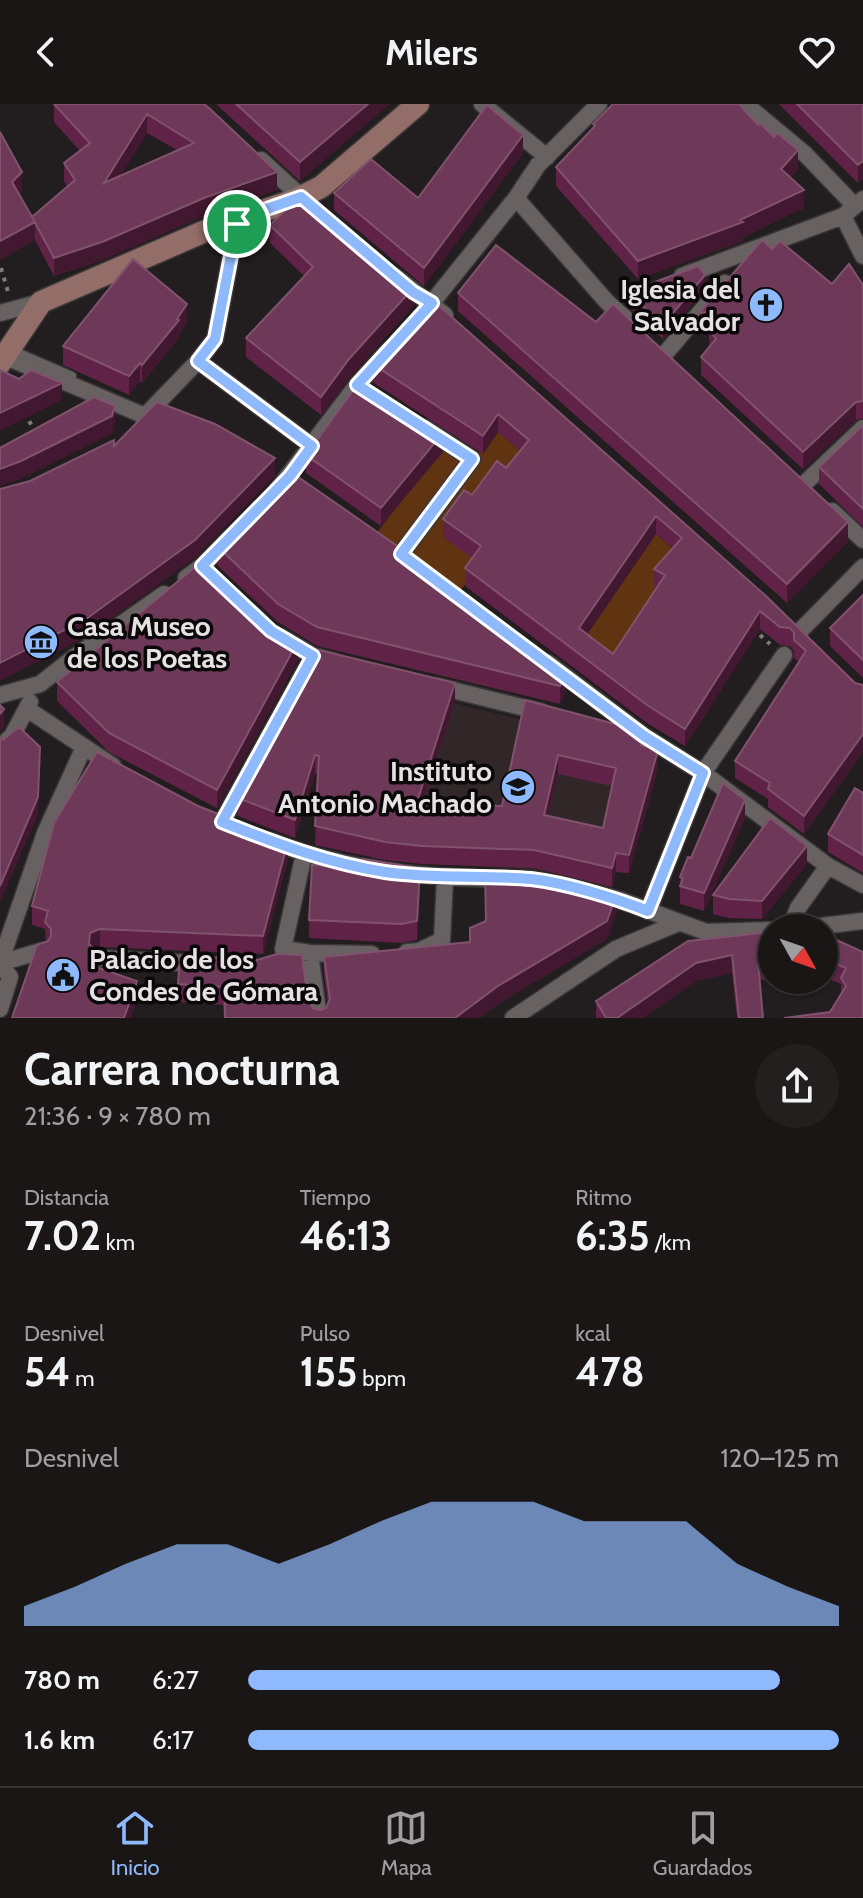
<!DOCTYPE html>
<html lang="es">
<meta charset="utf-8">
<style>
body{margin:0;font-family:Cabin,sans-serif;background:#231f1f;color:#f1f3f6;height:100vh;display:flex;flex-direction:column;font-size:30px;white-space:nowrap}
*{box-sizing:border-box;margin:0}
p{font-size:26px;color:#9f9fa1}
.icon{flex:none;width:44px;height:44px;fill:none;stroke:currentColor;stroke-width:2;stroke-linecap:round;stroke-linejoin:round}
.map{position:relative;height:914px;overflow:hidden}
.panel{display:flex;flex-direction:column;background:#1a1616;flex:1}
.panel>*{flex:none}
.needle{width:52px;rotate:130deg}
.tools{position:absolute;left:758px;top:810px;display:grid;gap:16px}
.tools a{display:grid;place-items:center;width:80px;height:80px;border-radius:50%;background:#1a1616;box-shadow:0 2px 6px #0004,0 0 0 2px #383535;font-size:40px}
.pin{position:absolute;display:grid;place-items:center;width:68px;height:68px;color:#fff;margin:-34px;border:4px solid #fff;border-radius:50%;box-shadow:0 2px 8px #0007}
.round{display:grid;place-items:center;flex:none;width:84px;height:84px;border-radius:42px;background:#231f1f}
.head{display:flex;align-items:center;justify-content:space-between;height:136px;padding:0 24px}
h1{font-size:44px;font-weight:700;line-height:60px}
.metrics{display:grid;grid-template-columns:repeat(3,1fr);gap:12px;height:136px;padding:8px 24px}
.metrics div{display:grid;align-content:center}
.metrics b{font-size:40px;font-weight:700}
.metrics small{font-size:22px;font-weight:400}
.metrics p{font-size:22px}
.chart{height:224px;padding:16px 24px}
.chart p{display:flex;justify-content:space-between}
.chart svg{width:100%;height:144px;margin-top:8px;fill:#8eb9fc;opacity:.7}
ul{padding:0 24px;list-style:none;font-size:26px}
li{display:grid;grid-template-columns:128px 96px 1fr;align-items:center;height:60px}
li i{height:20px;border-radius:10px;background:#8eb9fc}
header{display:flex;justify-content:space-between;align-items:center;height:104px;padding:0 24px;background:#1a1616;font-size:36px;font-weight:700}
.tab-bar{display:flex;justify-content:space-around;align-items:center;height:112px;border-top:2px solid #383535;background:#1a1616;font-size:22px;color:#9f9fa1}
.tab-bar a{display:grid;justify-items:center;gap:4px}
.tab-bar .selected{color:#8eb9fc}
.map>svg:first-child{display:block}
.built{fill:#322728}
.green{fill:#603411}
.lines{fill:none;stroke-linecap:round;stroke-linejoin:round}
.lane-casing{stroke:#3b3738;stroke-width:11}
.street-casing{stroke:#3b3738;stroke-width:19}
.secondary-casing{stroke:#3b3738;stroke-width:25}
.path{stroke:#807b7c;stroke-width:4;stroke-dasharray:4 6;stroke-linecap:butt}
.lane{stroke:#676162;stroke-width:8}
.street{stroke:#676162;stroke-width:16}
.secondary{stroke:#936d67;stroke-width:22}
.wall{fill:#602347;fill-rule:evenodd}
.shaded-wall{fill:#41182f}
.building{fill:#6e3858;stroke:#81526d;stroke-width:2;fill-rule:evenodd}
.route-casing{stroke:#fff;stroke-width:16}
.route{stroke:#8eb9fc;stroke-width:10}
.labels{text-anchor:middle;stroke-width:7;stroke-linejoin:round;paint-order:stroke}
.poi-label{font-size:28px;font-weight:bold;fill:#e6e2e3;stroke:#0a0808;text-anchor:end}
</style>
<header><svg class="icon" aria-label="back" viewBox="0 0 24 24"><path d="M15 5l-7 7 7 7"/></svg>Milers<svg class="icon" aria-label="heart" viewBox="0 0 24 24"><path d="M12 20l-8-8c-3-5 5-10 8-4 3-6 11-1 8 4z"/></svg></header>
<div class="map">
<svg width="863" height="914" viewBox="0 0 863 914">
<rect width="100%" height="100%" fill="#221d1e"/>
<path class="built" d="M454,599l191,48 13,17 -29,105 -13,-1 -5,17 -85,-19 -155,-11 19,-43z"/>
<path class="green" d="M498,328l31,26 -43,99 -32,42 -82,-60 33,-43 49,-57 29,15z
M656,430l26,22 -17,37 -52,79 -34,-26z"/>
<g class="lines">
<g class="lane-casing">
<path id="lane" d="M12,246l60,26"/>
</g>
<g class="street-casing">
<path id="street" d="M482,0l65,53
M745,0l60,50 49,51
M261,56l48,44
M516,94l91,104 18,16
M843,112l20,40
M682,172l161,-60 20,-17
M397,174l48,37
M426,206l90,-112 22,-33 61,-61
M0,209l41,-11
M664,251l61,-72
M6,253l139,59
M198,257l17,-22 23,-120
M143,314l55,-57 114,85
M804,380l59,-56
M278,385l79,-104 31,-34
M832,407l31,29
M401,450l71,-95 -47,-31
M186,474l16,-12 29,-29
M800,527l63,-64
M281,533l32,19 22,6
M548,559l96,73 59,37 125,93 35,19
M436,582l106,26
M0,591l40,-11 33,-26 91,-64
M27,605l86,57
M0,643l12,-11 18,-34
M222,718l91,-166
M271,737c75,30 155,37 236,38
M304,750l-21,95 27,4 62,1
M596,790l24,6 86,32 66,-2
M648,807l55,-138 81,-118
M790,824l8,-20 30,-42
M805,824l58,-7
M407,848l12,-1 23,-11 3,-62
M310,849l9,65
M99,854l103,6
M0,859l45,-130 39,-86
M0,859l10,14 -10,32
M0,859l41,-12
M513,914l103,-69 62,-26"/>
</g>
<g class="secondary-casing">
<path id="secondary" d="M0,259l41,-61 169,-73 85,-29 26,-13 97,-83"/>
</g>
<path class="path" d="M1,164l8,27
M25,308l10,21
M760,531l10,9"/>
<use href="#lane" class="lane"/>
<use href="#street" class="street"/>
<use href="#secondary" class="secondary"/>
</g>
<path class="wall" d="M54,0h150l73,86 -73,26 -102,44 -48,16 -19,-36 -35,20v-128l22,59 -3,3 13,23 35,-31 -3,-5v-18l16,-12 -26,-29zM147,29l30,17 -57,26z
M216,0h173l-89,77z
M779,0h84l-5,79z
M593,20l205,45 -8,9 14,30 -61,29v4l-105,38 -82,-93v-19l37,-39z
M523,49l-99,133 -90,-76v-17l84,5z
M270,121l144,80 -65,73 -28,37 -75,-58v-19l58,-62 -34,-33z
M772,145l60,35 31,1v133l-7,2 -53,49 -102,-94v-18l9,-11 -2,-16h-9v-17z
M705,185l-42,50 -35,-33v-14z
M458,189l390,248 -61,62 -329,-292z
M431,198l424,381 8,2v67l-59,82 -36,-27v-8l-33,-21v-17l64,-99 -5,-4v-7l-4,-5 -10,-1 -20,-16 -75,117 -38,-23 -182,-137v-18l7,-10 -29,-21v-18l63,-51 14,-17 -22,-19 -15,22 -109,-71v-18zM656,430l17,14 -19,21v18l2,1 -43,66 -26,-20z
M187,219l-8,12v3l-37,45 -2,-2 -11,14 -66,-30v-19z
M863,321v102l-44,-43v-17z
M442,349l-61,73 -75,-53v-18z
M291,368l275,218 -6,14 -243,-58 -39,-24 -60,-56v-19z
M863,491v83l-33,-32v-18z
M319,546l136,52 -32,101 79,3 23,-106 120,46 13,22 -29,105 -13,-1 -4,15 -78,-19 -112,-4 -37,-4 -70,-15 3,-71h-3l-20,64 -57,-22v-18zM558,670l54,12 -9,42 -55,-12z
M298,556l-81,148 -108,-56 -52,-51v-19z
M863,689v80l-35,-21v-18z
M745,714l-41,93 -24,-7v-27l11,-19z
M288,755l-25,95 -163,-7 -5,2v18l42,33 -91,-58 -1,-13 -13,-4v-19z
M807,760l-45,55 -33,-1 -16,-4v-19z
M485,767l46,1 86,20v19l-10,28 -109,65 -18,14h-256v-13l-46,-3 2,-47 77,5 20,-6 25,1 6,47 6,7 7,1 5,-2 2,-4 -4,-29v-18l146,-15v-14l16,-6z
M420,782l-3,54 -16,3 -92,-5v-18z
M824,824l4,8 35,16v66l-33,-6 11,-18v-10l-17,-7z
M772,828v47l-12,1 3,38h-26l-5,-45 -36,8 -53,37h-47v-17z"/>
<path class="shaded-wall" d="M368,0h21l-89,77v-19z
M147,10v19l-43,68v-18z
M523,31v18l-99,133v-18z
M798,46v19l-17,19v-19z
M863,57v18l-5,4v-18z
M22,68v19l-10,9v-18z
M277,68v18l-73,26 -102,44 -48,16v-18l150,-60z
M804,86v18l-61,29v4l-105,38v-18l102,-41z
M35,118v18l-35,20v-19z
M705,171v14l-42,50v-14z
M414,183v18l-65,73 -28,37v-18l28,-38z
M187,200v19l-8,12v3l-37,45v-18z
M140,259v18l-11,14v-19z
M62,279v17l-62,31v-18z
M856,298v18l-53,49v-17z
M115,302v17l-3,11 -91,45 -21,7v-17z
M498,310v18l-15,22v-18z
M442,330v19l-61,73v-18z
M275,354v18l-80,82 -109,79 -86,44v-18z
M656,412v18l-77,112v-18z
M848,418v19l-61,62v-19z
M760,507v18l-75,117v-17z
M298,537v19l-81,148v-18z
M566,567v19l-6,14v-18z
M455,579v19l-38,119v-19z
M4,605v18l-4,5v-18z
M863,630v18l-59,82v-18z
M40,643l-2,68 -38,88v-17z
M658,646v18l-29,105v-18z
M315,651v19l-20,64v-18z
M558,651v19l-14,59v-18z
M745,696v18l-41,93v-18z
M288,737v18l-25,95v-18z
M807,742v18l-45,55v-18z
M616,749v19l-4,15v-19z
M420,764v18l-3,54v-19z
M617,788v19l-10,28 -109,65 -18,14h-25z
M100,825v18l-10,4 -1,-7 1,-11z
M95,846v18l-5,-3z
M732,851v18l-36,8 -53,37h-26l79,-55z
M137,877v19l-6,18h-7z"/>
<path class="building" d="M54,0h150l5,4 68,64 -73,26 -102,44 -48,16 -22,-41 43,-37 -11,-17 26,-20zM147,10l47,29 -90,40z
M236,0h132l-68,58z
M613,0h126l19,21 2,-2 14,14 3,-4 21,17 -17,19 23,21 -64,30 3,2 -105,39 -82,-94 39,-41 -2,-2z
M797,0h66v57l-5,4z
M487,1l36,30 -99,133 -90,-75 37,-34 47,39z
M0,28l22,40 -10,10 23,40 -35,19z
M302,90l112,93 -65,72 -28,38 -75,-59 67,-71 -43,-42z
M762,136l10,9 8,-8 52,43 17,-20 14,21v116l-7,1 -53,50 -102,-95 15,-18 -6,-9 -2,-18 -9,1z
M496,141l100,77 17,-18 235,218 -61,62 -329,-291z
M133,155l54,45 -10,15 2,1 -37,45 -2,-2 -11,13 -66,-30z
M698,162l7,9 -42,50 -35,-33z
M431,198h4l331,294 89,87 8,2v49l-59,82 -36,-27 2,-6 -35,-22 71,-110 -12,-11v-7l-4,-5 -10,-1 -20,-16 -75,118 -38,-24 -182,-137 16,-22 -38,-27 21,-29 8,5 25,-34 9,7 23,-28 -31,-26 -15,22 -109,-71zM656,412l26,22 -28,31 11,6 -52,79 -34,-26z
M0,266l19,9 12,-9 31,13 -62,30z
M360,277l82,53 -61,74 -75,-53z
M94,293l21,9 -3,10 -91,45 -21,8v-21z
M157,298l58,22 60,34 -80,82 -109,79 -86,44v-174l30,-8 84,-41v6z
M863,321v84l-44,-42z
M291,368l161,112 114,87 -6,15 -243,-59 -39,-23 -60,-57z
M201,458l63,59 34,20 -81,149 -108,-57 -52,-51z
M863,491v65l-33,-32z
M319,546l136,33 -38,119 85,4 23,-106 120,32 -4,13 17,5 -29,105 -13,-2 -4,15 -78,-18 -112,-4 -37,-4 -70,-16 4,-70 -4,-1 -20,65 -57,-22zM558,651l58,13 -13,60 -59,-13z
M0,601l4,4 -4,5z
M19,623l21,20 -2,50 -38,89v-147l3,1z
M97,648l101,54 90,35 -25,95 -163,-7 -10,4 -1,11 6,6 -5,15 47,16 -13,37h-112l25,-73 11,-4 3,-5v-7l-6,-7 3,-11 -16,-5 22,-83z
M723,679l22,17 -41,93 -24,-7 3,-8 -3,-1 8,-20 3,1z
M855,684l8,5v62l-35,-21z
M770,714l37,28 -45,55 -33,-2 -16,-4z
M363,755l57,9 -3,53 -16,3 -92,-4 3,-55 48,2z
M485,767l46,1 86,20 -10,29 -109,65 -43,32h-230l-1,-31 -46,-3 2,-29 77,5 20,-6 25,1 6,47 6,7 7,1 5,-2 4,-9 -6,-42 146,-15v-14l16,-7z
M826,822l2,10 35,16v66h-79l46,-6 16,-26 -5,-8 5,-10 -22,-9v-31h-17z
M772,828v29l-14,1 5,56h-24l-7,-63 -36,8 -79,55h-11l-10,-17 92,-60z"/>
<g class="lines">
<g class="route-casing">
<path id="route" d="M301,93l112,95 19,11 -75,82 115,74 -71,95 243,182 59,37 -55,138c-33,-13 -82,-28 -117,-32 -49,-4 -98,0 -146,-7 -58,-9 -110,-29 -163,-50l91,-166 -42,-25 -69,-65 88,-90 22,-30 -114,-85 17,-22 23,-120z"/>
</g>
<use href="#route" class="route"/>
</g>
<defs>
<g id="church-disc" transform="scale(1.8)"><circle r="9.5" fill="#8eb9fc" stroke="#0a0808"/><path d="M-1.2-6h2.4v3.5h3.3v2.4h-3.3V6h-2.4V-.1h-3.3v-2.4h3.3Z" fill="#111"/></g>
<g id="museum-disc" transform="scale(1.8)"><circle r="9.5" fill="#8eb9fc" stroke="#0a0808"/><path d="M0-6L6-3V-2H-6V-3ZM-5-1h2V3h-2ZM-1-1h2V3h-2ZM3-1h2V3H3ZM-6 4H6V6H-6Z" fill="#111"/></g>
<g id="school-disc" transform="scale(1.8)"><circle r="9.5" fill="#8eb9fc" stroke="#0a0808"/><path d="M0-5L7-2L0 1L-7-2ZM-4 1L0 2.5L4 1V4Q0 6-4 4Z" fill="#111"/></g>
<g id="civic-disc" transform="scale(1.8)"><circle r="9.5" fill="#8eb9fc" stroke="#0a0808"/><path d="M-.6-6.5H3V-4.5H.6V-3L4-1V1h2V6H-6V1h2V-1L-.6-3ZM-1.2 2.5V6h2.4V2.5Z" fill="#111"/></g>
</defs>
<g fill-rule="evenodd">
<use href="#church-disc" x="766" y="201"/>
<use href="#museum-disc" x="41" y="538"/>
<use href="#school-disc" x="518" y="683"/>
<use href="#civic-disc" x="63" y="871"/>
</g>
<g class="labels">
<g class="poi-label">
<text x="740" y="195">Iglesia del<tspan x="740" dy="32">Salvador</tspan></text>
<text x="67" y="532" text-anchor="start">Casa Museo<tspan x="67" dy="32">de los Poetas</tspan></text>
<text x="492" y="677">Instituto<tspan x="492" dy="32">Antonio Machado</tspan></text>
<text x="89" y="865" text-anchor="start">Palacio de los<tspan x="89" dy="32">Condes de Gómara</tspan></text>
</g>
</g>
</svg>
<div class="tools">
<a><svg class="needle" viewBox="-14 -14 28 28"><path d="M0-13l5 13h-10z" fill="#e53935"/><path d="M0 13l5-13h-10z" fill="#9f9fa1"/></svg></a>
</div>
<div class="pin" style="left:237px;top:120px;background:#1e9e55"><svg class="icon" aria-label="arrive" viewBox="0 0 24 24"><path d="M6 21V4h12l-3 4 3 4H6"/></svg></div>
</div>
<section class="panel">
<div class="head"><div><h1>Carrera nocturna</h1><p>21:36 · 9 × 780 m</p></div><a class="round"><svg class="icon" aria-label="share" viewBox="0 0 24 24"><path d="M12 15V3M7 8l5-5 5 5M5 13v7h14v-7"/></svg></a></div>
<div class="metrics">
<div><p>Distancia</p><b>7.02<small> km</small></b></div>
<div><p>Tiempo</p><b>46:13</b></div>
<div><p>Ritmo</p><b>6:35<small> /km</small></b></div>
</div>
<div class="metrics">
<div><p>Desnivel</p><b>54<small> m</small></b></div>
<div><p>Pulso</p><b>155<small> bpm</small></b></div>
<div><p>kcal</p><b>478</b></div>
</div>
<div class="chart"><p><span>Desnivel</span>120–125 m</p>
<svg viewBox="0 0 160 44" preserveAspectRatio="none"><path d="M0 44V38L10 32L20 25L30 19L40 19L50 25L60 19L70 12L80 6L90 6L100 6L110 12L120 12L130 12L140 25L150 32L160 38V44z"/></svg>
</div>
<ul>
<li><b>780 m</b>6:27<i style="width:90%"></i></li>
<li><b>1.6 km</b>6:17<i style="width:100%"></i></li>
</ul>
</section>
<nav class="tab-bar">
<a class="selected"><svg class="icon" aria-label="home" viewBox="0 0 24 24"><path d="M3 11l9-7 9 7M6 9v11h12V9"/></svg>Inicio</a>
<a><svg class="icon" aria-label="map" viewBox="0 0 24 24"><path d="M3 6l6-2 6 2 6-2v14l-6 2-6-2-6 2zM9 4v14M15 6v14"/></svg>Mapa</a>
<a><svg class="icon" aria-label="saved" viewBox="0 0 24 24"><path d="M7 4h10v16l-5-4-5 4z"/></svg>Guardados</a>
</nav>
